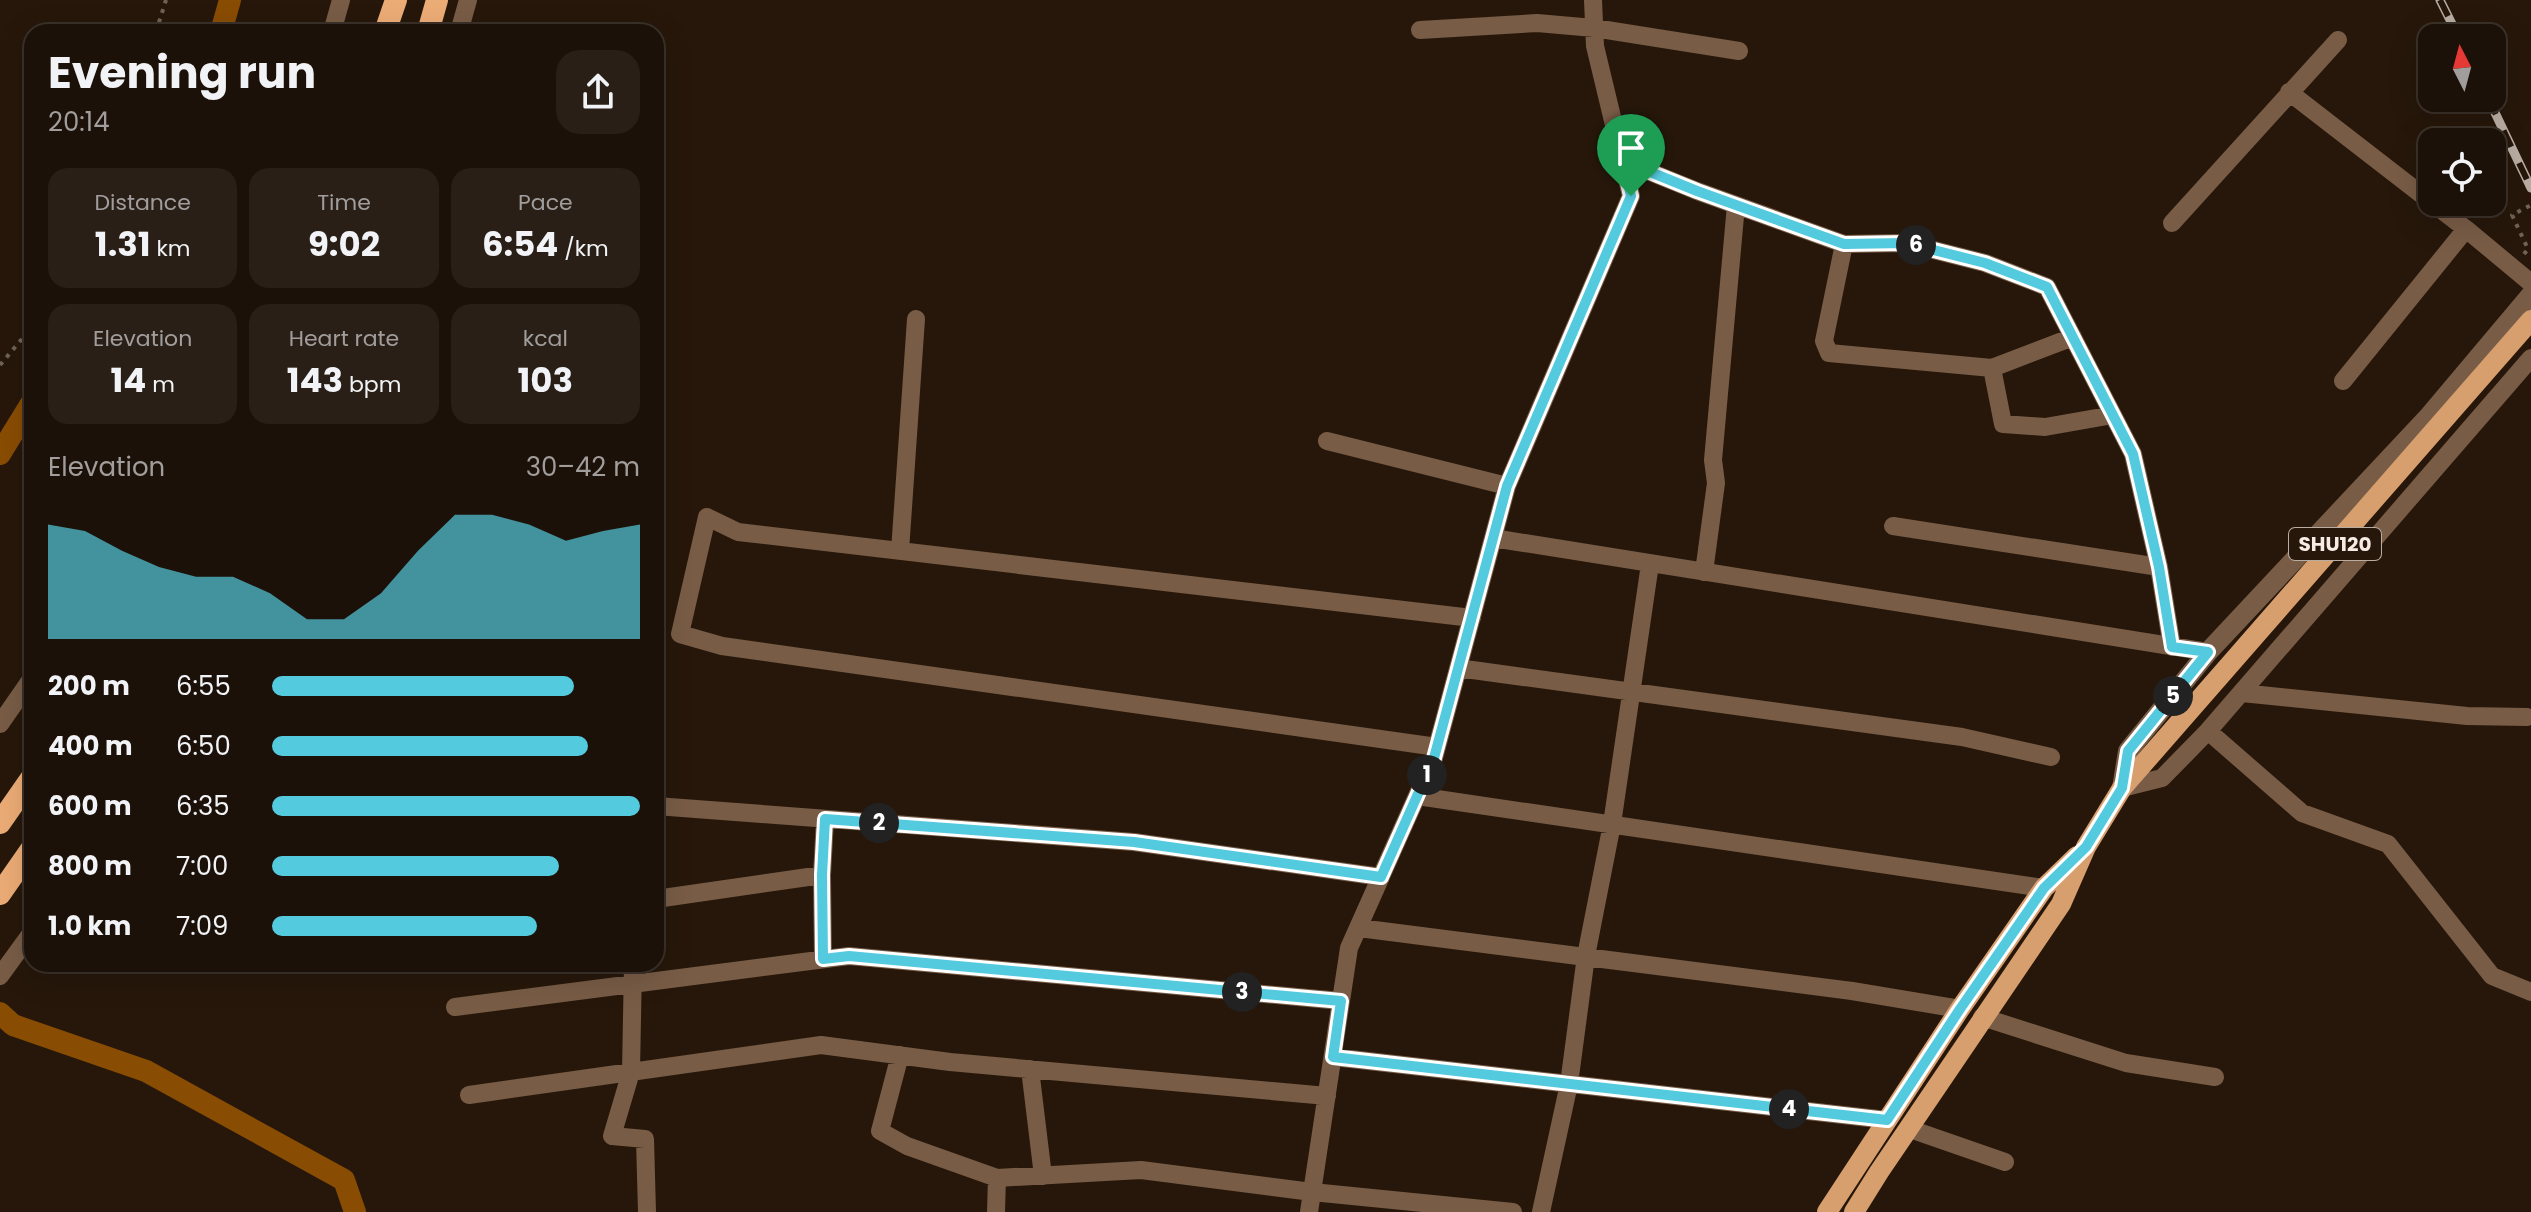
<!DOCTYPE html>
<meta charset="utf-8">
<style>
body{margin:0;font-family:Poppins,sans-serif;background:#291f16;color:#f1f3f6;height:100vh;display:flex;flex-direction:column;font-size:30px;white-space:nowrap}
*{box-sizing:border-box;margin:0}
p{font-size:26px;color:#a09d9c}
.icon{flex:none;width:44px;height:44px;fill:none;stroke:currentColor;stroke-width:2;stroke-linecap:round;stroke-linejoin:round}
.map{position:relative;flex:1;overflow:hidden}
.sheet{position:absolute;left:24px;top:24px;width:640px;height:948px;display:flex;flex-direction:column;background:#1c1108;border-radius:24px;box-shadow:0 8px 32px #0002,0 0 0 2px #3a3129}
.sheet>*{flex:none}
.needle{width:52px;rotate:354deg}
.buttons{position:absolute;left:2418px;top:24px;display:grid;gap:16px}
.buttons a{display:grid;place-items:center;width:88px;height:88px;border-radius:16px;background:#1c1108;box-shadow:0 8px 32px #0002,0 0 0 2px #3a3129;font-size:40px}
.pin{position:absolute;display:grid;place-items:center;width:68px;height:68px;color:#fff;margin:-82px -34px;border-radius:50% 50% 50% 0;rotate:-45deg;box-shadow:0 0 8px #0007}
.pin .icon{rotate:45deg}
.km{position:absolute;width:40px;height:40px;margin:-20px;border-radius:50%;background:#222;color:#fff;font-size:22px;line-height:40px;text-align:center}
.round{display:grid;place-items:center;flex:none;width:84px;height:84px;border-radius:24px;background:#291f16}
.headline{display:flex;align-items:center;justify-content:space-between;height:136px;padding:0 24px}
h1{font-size:44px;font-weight:700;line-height:60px}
.metrics{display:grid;grid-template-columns:repeat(3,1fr);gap:12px;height:136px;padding:8px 24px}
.metrics div{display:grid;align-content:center;border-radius:20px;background:#291f16;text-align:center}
.metrics b{font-size:34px;font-weight:700}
.metrics small{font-size:22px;font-weight:400}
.metrics p{font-size:22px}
.chart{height:224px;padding:16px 24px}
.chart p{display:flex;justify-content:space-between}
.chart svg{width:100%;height:144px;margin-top:8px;fill:#54cade;opacity:.7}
ul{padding:0 24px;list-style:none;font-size:26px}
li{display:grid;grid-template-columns:128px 96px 1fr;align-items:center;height:60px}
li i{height:20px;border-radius:10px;background:#54cade}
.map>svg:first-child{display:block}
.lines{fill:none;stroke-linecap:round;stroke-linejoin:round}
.canal{stroke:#894c03;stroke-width:22}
.path{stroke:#706257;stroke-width:4;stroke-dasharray:4 6;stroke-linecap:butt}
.minor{stroke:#785c46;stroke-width:18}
.tertiary{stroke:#785c46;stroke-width:20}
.primary{stroke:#d89f6e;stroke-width:20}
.trunk{stroke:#ecac76;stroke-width:22}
.rail-casing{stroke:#baaea4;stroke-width:9}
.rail{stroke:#26170a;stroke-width:6;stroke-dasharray:18;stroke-linecap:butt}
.route-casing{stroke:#fff;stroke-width:16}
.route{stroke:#54cade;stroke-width:10}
.labels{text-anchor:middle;stroke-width:6;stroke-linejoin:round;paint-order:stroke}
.shield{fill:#26170a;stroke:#b8aca3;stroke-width:2}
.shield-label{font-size:20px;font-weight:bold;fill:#f7ece4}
</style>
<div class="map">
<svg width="2531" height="1212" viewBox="0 0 2531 1212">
<rect width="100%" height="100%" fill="#26170a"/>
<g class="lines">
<path class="canal" d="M221,32l9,-32
M0,454l32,-52
M0,1013l13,12 133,46 198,109 11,32"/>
<path class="path" d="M156,32l10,-32
M2524,254l4,-5 -16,-34 19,-10
M0,365l32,-38"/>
<path class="minor" d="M1420,30l117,-7 57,5 145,23
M332,32l9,-32
M459,32l9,-32
M2289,92l177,137 65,54
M1623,161l74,30 147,53 62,-1 79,20 62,24 86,167 26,113 13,80
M2172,223l166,-183
M1844,244l-20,97 5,12 163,15
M2073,337l-81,31 11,56 42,3 68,-12
M2343,381l123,-152
M1327,441l180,45
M1893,526l266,41
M1493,538l715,114
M900,551l16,-232
M1704,572l12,-89 -3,-23 23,-255
M1458,668l504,69 89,20
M2242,693l225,23 60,1
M0,724l32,-46
M2208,731l94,82 86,31 104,132 39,16
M1437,747l-715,-101 -42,-12 27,-117 31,15 734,86
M2122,788l40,-10 46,-47 323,-373
M1417,796l627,92
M656,806l478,36 247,35
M822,875l1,84
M656,899l166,-24 3,-56
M1359,928l493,63 108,18
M633,964l-2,108 -19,64 33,3 2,73
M0,976l32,-44
M455,1007l394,-51 492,45
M1982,1017l144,46 89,14
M900,1055l-20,76 27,15 90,32
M1333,1057l554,63
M1030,1069l13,107
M469,1095l352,-50 129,17 377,34
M1910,1129l95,33
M996,1212l1,-34 144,-8 171,22 201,20
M1309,1212l40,-264 85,-190 73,-272 124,-290 -36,-150 -2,-46
M1541,1212l28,-128 17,-128 26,-132 38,-260"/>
<path class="tertiary" d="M2122,788l6,-37 80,-99 222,-237 101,-120"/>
<path class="primary" d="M1827,1212l133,-203 84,-121 33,-32
M1854,1212l25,-40 182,-268 25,-57 36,-59 409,-468"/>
<path class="trunk" d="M385,32l11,-32
M428,32l9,-32
M0,823l32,-46
M0,894l32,-46"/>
<g class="rail-casing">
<path id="rail" d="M2440,0l19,38
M2488,98l43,90"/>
</g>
<use href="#rail" class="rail"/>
</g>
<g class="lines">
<g class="route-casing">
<path id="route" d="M1623,161l74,30 147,53 62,-1 79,20 62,24 86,167 26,113 13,80 36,5 -80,99 -6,37 -36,59 -42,41 -84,121 -73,111 -554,-63 8,-56 -492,-45 -26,3 -1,-84 3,-56 309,23 247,35 53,-119 73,-272 124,-290z"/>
</g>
<use href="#route" class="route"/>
</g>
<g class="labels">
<rect class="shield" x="2289" y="528" width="92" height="32" rx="6"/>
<g class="shield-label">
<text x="2335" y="551">SHU120</text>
</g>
</g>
</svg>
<div class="buttons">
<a><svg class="needle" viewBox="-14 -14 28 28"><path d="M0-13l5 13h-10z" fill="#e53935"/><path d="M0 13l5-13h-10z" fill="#a09d9c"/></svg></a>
<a><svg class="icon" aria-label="locate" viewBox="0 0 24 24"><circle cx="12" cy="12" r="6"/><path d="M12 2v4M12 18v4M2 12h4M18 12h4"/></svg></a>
</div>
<div class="pin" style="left:1631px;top:196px;background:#1e9e55"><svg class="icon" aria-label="arrive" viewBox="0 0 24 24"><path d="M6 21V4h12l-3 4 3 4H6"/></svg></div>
<b class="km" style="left:1427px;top:775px">1</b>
<b class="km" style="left:879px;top:823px">2</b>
<b class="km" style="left:1242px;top:992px">3</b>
<b class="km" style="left:1789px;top:1109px">4</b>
<b class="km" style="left:2173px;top:696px">5</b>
<b class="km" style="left:1916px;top:245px">6</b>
<section class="sheet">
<div class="headline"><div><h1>Evening run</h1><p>20:14</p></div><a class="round"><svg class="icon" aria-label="share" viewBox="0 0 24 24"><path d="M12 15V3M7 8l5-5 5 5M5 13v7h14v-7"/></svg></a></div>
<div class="metrics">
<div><p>Distance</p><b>1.31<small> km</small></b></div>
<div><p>Time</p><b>9:02</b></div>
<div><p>Pace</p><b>6:54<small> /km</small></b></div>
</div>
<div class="metrics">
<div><p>Elevation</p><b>14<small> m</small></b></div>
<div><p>Heart rate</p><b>143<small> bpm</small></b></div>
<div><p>kcal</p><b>103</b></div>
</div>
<div class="chart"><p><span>Elevation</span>30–42 m</p>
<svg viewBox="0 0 160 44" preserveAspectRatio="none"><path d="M0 44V9L10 11L20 17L30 22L40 25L50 25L60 30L70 38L80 38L90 30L100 17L110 6L120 6L130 9L140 14L150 11L160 9V44z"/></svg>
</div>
<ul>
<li><b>200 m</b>6:55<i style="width:82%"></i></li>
<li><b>400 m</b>6:50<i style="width:86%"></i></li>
<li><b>600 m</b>6:35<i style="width:100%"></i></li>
<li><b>800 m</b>7:00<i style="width:78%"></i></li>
<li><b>1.0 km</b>7:09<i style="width:72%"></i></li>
</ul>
</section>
</div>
